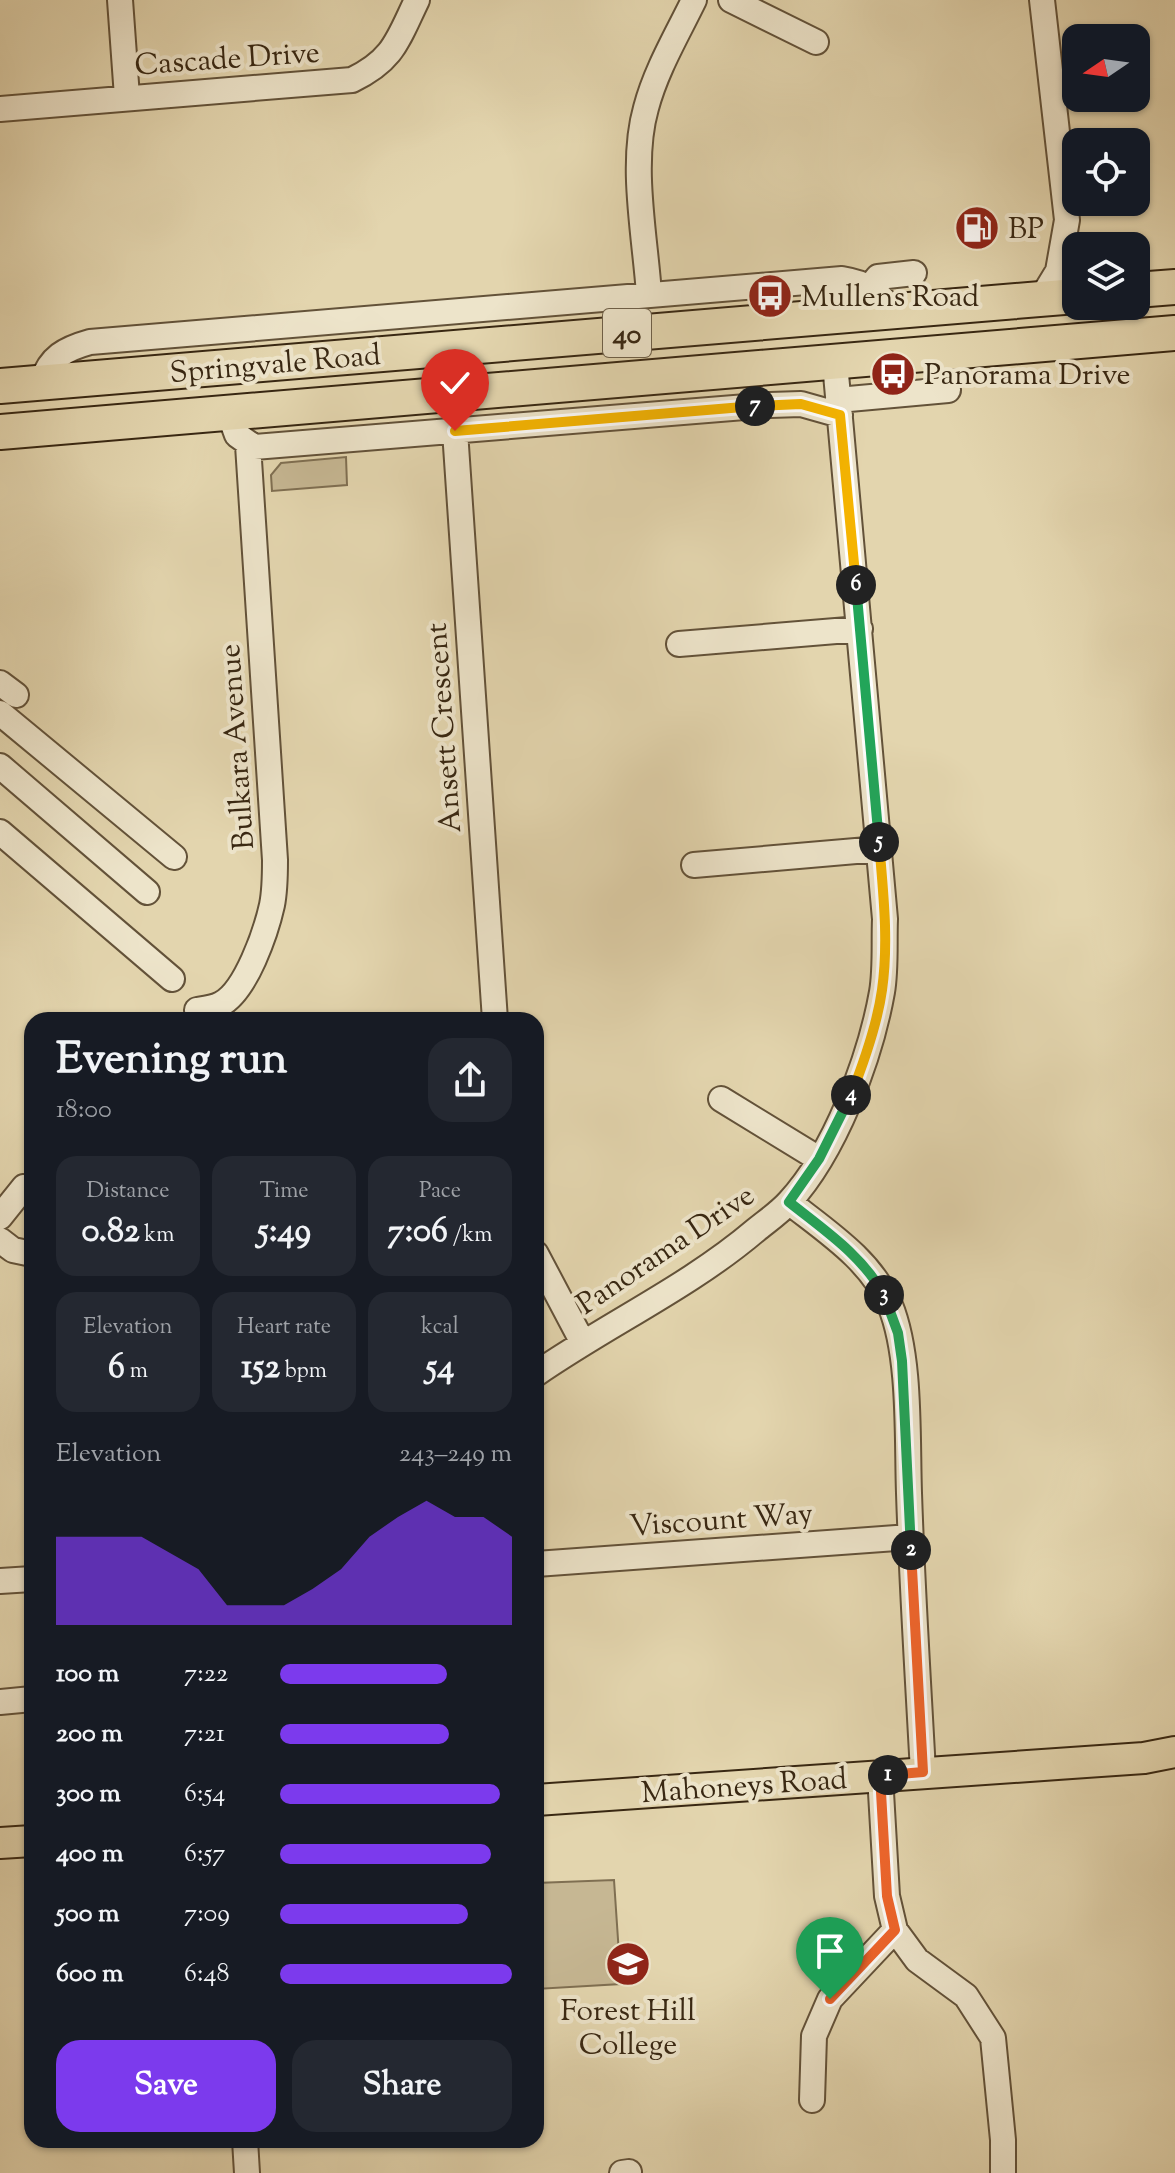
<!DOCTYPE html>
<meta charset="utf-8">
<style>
body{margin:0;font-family:"Sorts Mill Goudy",serif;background:#242831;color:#f1f3f6;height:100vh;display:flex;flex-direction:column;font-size:30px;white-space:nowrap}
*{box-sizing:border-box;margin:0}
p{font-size:26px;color:#9ea1a6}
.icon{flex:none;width:44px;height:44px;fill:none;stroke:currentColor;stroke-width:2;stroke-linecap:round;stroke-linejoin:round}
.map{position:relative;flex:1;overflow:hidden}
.drawer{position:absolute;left:24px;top:1012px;width:520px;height:1136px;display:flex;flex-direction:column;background:#171b24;border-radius:24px;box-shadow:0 2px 6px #0004}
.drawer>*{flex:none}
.needle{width:52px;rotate:257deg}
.tools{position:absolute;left:1062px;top:24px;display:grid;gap:16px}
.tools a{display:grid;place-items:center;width:88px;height:88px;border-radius:16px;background:#171b24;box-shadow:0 2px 6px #0004;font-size:40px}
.pin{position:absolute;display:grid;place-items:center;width:68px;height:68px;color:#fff;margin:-82px -34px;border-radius:50% 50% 50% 0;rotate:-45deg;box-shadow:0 0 8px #0007}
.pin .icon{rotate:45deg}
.km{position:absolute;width:40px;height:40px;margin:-20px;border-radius:50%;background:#222;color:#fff;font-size:22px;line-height:40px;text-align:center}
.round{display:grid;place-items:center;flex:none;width:84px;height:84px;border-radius:24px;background:#242831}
.headline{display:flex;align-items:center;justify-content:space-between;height:136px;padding:0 32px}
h1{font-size:44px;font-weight:800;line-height:60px}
.metrics{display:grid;grid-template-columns:repeat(3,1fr);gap:12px;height:136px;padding:8px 32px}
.metrics div{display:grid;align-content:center;border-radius:20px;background:#242831;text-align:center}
.metrics b{font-size:34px;font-weight:800}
.metrics small{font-size:22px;font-weight:400}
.metrics p{font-size:22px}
.chart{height:224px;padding:16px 32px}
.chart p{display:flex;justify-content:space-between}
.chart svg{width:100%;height:144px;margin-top:8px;fill:#7c3aed;opacity:.7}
.cta{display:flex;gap:16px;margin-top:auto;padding:16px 32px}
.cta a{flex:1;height:92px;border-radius:24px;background:#7c3aed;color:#fff;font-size:32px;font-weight:800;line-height:92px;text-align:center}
.cta a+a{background:#242831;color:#f1f3f6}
ul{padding:0 32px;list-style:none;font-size:26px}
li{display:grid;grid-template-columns:128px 96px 1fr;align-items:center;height:60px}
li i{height:20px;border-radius:10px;background:#7c3aed}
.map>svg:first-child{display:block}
.green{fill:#c6b793;stroke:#7f6f52;stroke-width:2}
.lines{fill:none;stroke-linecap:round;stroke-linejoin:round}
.minor-casing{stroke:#635239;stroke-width:28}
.major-casing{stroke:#382712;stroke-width:34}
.highway-casing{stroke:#382712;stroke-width:38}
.minor{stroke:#ede4ca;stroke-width:24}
.major{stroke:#e3d5ae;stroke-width:30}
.highway{stroke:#e3d5ae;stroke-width:34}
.split-1-casing{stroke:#fff;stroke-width:16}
.split-2-casing{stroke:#fff;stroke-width:16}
.split-3-casing{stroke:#fff;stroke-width:16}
.split-4-casing{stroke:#fff;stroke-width:16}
.split-5-casing{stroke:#fff;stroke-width:16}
.split-6-casing{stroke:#fff;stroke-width:16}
.split-7-casing{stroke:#fff;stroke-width:16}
.split-8-casing{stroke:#fff;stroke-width:16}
.split-1{stroke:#f0652b;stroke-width:10}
.split-2{stroke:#f0652b;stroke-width:10}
.split-3{stroke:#22a559;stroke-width:10}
.split-4{stroke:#22a559;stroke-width:10}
.split-5{stroke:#f5b400;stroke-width:10}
.split-6{stroke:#22a559;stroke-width:10}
.split-7{stroke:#f5b400;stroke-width:10}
.split-8{stroke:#f5b400;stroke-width:10}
.labels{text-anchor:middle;stroke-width:8;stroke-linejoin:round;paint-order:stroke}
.shield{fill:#ede4ca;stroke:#6e6049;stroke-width:2}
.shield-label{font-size:28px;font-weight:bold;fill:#382712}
.street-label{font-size:30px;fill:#382712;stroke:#ede4ca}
.poi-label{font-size:30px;fill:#382712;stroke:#ede4ca;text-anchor:start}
</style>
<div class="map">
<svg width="1175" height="2173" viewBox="0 0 1175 2173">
<rect width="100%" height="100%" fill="#e3d5ae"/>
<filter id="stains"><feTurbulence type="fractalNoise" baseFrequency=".0025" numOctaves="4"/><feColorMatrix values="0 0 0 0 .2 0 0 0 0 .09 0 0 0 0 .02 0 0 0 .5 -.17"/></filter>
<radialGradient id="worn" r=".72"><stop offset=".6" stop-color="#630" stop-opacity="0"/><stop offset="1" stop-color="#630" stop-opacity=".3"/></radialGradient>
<path class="green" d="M346,457l1,28 -75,6 -1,-16 10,-12z
M614,1880l7,104 -85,5v-106z"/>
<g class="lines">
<g class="minor-casing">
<path id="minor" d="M120,0l7,97
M731,0l85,42
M0,109l352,-29c42,-20 46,-41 65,-80
M870,287l8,-10 36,-4
M649,294c-4,-58 -19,-130 -3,-186 10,-38 31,-73 48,-108
M1041,299l17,-28 9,-51 -25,-220
M42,382c8,-25 23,-33 48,-40l752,-63c24,4 36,11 49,32
M838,400l110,-10
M229,413l8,22 17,12 516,-42 31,-1 39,11
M455,431l40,589
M679,644l181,-15
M0,683l16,12
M0,713l174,144
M0,766l147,126
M0,832l172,147
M694,865l185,-16
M197,1010c7,-1 17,-2 24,-6 25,-13 45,-72 51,-99 3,-15 3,-30 3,-45l-27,-415
M721,1099l98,60
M789,1202c38,30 82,58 101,103 21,51 17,132 19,188 3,93 9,186 14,279
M0,1217l24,-30
M0,1240l13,10 19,4
M536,1254l47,89
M536,1374c72,-50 153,-87 220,-144 11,-9 23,-17 33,-28 46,-50 81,-143 93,-210 4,-23 2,-50 3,-73l-50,-556
M536,1564l374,-27
M0,1581l32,-2
M0,1702l32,-3
M880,1775l7,121 8,34 22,30 49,36 27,42 10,102v33
M812,2100l2,-64 16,-37 65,-69
M245,2140l2,33
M622,2173l7,-1"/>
</g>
<g class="major-casing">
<path id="major" d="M536,1800l608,-42 31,-6
M0,1843l32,-2"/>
</g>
<g class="highway-casing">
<path id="highway" d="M1136,290l39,-3
M0,386l1076,-90
M0,432l1175,-99"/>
</g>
<use href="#minor" class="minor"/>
<use href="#major" class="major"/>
<use href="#highway" class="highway"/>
</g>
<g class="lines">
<g class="split-1-casing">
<path id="split-1" d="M830,1999l65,-69 -8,-34 -7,-121h8"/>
</g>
<g class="split-2-casing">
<path id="split-2" d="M888,1775l35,-3 -12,-222"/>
</g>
<g class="split-3-casing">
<path id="split-3" d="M884,1295l14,38 4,28 9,189"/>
</g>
<g class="split-4-casing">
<path id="split-4" d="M851,1095l-32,64 -30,43c35,28 73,53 95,93"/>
</g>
<g class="split-5-casing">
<path id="split-5" d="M851,1095c13,-33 26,-69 31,-105 7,-49 1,-99 -3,-148"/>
</g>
<g class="split-6-casing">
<path id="split-6" d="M856,585l23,257"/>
</g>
<g class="split-7-casing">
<path id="split-7" d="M755,406l46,-2 39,11 16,170"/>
</g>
<g class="split-8-casing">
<path id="split-8" d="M455,431l300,-25"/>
</g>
<use href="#split-1" class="split-1"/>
<use href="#split-2" class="split-2"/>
<use href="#split-3" class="split-3"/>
<use href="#split-4" class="split-4"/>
<use href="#split-5" class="split-5"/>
<use href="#split-6" class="split-6"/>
<use href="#split-7" class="split-7"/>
<use href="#split-8" class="split-8"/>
</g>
<defs>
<g id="fuel-disc" transform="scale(2.3)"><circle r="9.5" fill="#8f2418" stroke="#ede4ca"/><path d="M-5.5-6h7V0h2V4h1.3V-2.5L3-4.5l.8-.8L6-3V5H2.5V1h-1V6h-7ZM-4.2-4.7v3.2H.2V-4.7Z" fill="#fff"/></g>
<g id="bus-disc" transform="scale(2.3)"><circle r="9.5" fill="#8f2418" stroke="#ede4ca"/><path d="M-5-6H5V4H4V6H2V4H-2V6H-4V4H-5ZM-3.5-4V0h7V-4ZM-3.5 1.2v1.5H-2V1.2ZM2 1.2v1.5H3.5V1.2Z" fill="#fff"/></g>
<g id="school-disc" transform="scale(2.3)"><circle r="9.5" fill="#8f2418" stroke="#ede4ca"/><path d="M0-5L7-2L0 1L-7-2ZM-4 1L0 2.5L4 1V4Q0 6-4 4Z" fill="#fff"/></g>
</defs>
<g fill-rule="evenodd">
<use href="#fuel-disc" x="977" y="228"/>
<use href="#bus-disc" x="770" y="296"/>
<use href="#bus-disc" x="893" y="374"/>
<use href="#school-disc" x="628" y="1964"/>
</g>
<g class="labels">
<rect class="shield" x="603" y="309" width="48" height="48" rx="6"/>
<g class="shield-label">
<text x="627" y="343">40</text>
</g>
<g class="street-label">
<text transform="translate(227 58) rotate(-4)" y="10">Cascade Drive</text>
<text transform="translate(275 363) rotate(-5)" y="10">Springvale Road</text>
<text transform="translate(443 728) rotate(-94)" y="10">Ansett Crescent</text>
<text transform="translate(236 747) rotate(-94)" y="10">Bulkara Avenue</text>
<text transform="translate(665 1249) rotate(-34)" y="10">Panorama Drive</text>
<text transform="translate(721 1519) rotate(-4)" y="10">Viscount Way</text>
<text transform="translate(744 1785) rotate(-4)" y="10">Mahoneys Road</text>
</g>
<g class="poi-label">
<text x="1008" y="238">BP</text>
<text x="801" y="306">Mullens Road</text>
<text x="924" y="384">Panorama Drive</text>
<text x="628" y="2020" text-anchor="middle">Forest Hill<tspan x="628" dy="34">College</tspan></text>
</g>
</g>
<rect width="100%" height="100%" filter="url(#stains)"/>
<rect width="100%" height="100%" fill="url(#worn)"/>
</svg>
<div class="tools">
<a><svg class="needle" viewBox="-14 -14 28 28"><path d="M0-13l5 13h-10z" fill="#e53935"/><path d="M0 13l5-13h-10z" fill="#9ea1a6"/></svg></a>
<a><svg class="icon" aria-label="locate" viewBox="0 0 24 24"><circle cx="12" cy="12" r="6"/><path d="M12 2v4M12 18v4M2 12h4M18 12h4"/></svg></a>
<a><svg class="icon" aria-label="layers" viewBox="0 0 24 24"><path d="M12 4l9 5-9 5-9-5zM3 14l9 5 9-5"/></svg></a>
</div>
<div class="pin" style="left:830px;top:1999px;background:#1e9e55"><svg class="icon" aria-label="arrive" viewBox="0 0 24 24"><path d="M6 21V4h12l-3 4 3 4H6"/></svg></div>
<div class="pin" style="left:455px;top:431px;background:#d93025"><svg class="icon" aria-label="check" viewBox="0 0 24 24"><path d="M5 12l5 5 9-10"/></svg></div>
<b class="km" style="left:888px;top:1775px">1</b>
<b class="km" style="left:911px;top:1550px">2</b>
<b class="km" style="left:884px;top:1295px">3</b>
<b class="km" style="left:851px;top:1095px">4</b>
<b class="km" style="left:879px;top:842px">5</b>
<b class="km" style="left:856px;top:585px">6</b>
<b class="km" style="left:755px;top:406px">7</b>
<section class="drawer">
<div class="headline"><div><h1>Evening run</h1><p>18:00</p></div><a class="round"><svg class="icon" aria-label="share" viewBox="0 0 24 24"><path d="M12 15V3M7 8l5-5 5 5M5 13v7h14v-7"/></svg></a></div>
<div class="metrics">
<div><p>Distance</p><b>0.82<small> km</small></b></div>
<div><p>Time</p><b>5:49</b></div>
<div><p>Pace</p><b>7:06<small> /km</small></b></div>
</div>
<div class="metrics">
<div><p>Elevation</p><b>6<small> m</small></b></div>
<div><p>Heart rate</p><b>152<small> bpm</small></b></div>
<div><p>kcal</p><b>54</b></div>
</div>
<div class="chart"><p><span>Elevation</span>243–249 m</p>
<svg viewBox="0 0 160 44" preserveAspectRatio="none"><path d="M0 44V17L10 17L20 17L30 17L40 22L50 27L60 38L70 38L80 38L90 33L100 27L110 17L120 11L130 6L140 11L150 11L160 17V44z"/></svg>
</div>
<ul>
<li><b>100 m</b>7:22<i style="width:72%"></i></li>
<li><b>200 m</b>7:21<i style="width:73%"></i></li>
<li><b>300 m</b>6:54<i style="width:95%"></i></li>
<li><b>400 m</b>6:57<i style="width:91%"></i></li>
<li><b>500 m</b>7:09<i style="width:81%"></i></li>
<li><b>600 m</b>6:48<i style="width:100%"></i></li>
</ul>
<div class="cta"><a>Save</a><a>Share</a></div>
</section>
</div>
